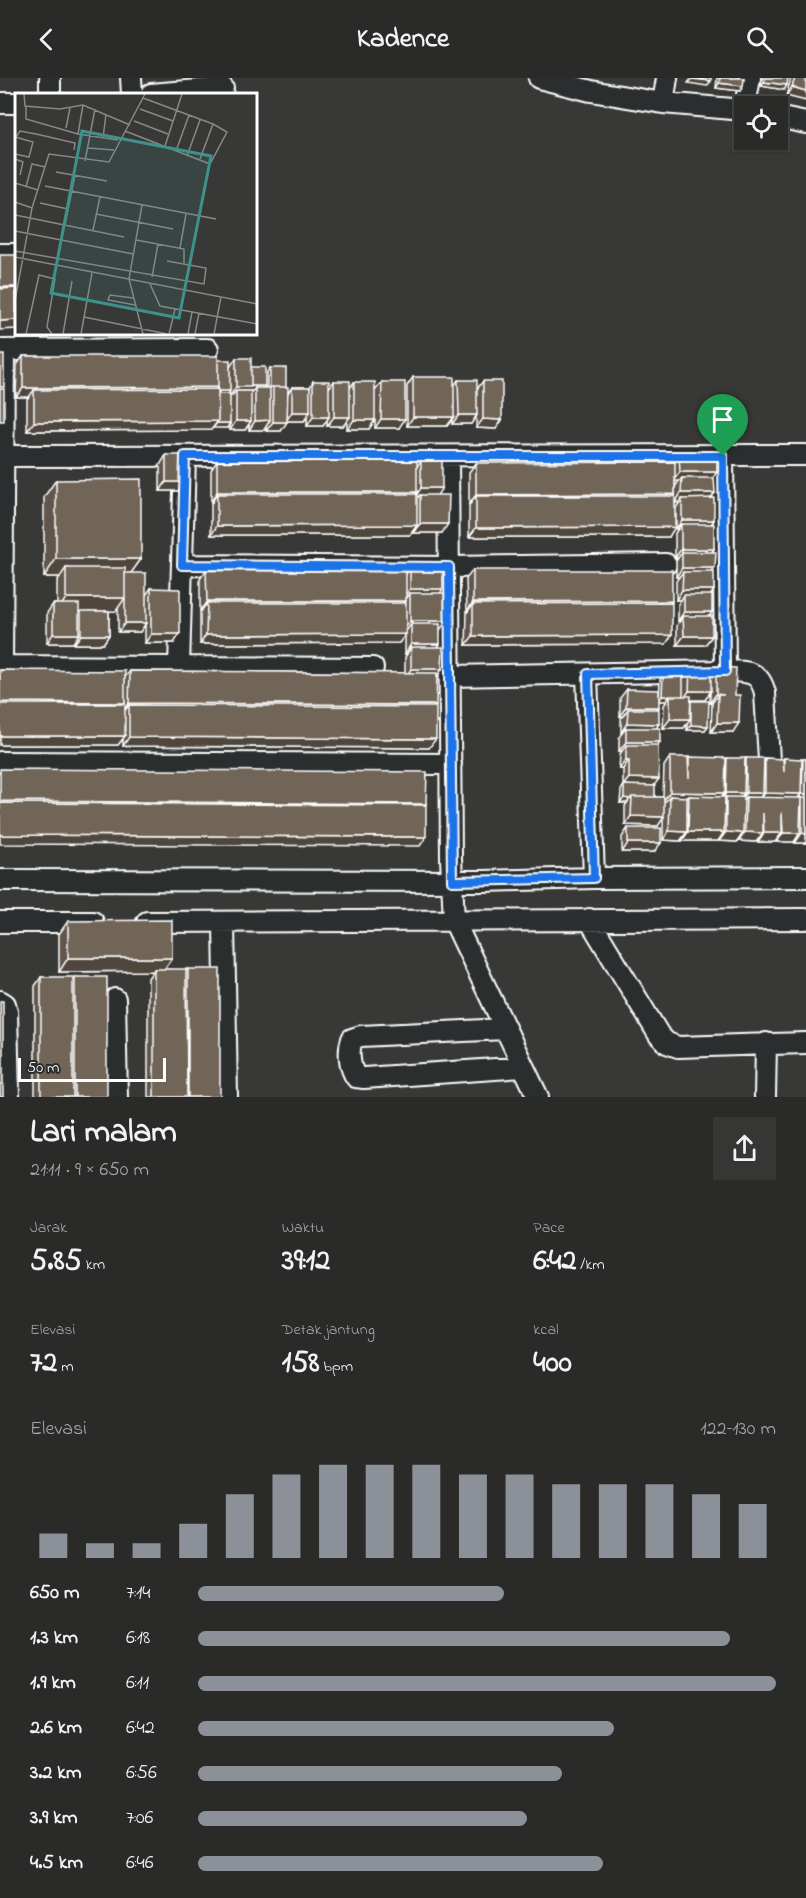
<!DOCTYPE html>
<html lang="id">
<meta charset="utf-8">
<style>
body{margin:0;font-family:"Indie Flower",sans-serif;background:#363634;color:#f1f3f6;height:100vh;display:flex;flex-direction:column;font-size:22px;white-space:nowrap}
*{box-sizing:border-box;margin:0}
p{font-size:20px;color:#a5a7a8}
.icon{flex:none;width:33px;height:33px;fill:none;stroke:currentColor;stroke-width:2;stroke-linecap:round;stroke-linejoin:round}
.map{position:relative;height:1019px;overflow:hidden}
.details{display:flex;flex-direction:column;background:#2a2a28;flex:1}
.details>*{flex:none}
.tools{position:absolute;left:734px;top:18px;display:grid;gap:12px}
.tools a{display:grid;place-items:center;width:54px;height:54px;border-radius:0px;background:#2a2a28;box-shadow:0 2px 4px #0004,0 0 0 2px #464645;font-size:30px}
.scale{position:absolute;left:18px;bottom:15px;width:148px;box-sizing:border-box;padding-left:6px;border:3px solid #fff;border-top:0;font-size:16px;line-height:21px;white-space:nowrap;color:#fff;-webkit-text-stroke:4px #2a2d2e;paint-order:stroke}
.pin{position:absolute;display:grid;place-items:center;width:51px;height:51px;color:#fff;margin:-62px -26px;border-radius:50% 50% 50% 0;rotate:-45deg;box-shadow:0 0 6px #0007}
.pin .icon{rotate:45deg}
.round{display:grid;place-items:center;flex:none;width:63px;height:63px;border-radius:0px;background:#363634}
.overview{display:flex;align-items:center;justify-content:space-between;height:102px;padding:0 30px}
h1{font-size:33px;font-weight:700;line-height:45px}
.stats{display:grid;grid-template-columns:repeat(3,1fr);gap:9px;height:102px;padding:6px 30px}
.stats div{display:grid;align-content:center}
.stats b{font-size:30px;font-weight:700}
.stats small{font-size:16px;font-weight:400}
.stats p{font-size:16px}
.chart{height:168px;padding:12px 30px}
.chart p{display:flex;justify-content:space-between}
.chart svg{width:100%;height:108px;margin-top:6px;stroke:#8c9099;stroke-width:6}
ul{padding:0 30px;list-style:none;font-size:20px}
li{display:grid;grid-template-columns:96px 72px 1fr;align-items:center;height:45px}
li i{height:15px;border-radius:8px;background:#8c9099}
header{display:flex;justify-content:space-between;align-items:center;height:78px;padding:0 30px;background:#2a2a28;font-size:27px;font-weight:700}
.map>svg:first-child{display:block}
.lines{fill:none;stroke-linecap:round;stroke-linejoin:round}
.street-casing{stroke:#fff;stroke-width:24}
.street{stroke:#2a2d2e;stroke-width:20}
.wall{fill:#61574c;stroke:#fff;stroke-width:1.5;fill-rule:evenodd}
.shaded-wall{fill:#4f473e;stroke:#fff;stroke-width:1.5}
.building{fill:#716558;stroke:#fff;stroke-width:1.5}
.route-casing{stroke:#fff;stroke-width:12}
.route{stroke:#1a73e8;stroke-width:8}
.inset-road{fill:none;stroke:#888886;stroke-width:1.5}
.view{fill:#3f918b;fill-opacity:0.15;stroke:#3f918b;stroke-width:3}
.inset-edge{fill:none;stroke:#fff;stroke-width:3}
</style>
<header><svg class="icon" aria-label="back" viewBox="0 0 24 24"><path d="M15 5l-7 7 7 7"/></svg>Kadence<svg class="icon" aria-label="search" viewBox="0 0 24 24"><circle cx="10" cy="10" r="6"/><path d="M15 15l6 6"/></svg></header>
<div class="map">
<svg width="806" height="1019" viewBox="0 0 806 1019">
<rect width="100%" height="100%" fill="#383836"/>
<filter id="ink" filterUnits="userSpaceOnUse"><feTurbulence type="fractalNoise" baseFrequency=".0167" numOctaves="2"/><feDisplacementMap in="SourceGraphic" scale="12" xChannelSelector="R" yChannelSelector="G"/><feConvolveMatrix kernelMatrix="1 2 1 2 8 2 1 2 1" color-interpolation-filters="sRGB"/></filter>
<g filter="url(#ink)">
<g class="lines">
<g class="street-casing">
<path id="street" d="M50,0v16
M131,0l1,16
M539,0l52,13 72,12 81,7
M151,16l72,-6
M0,25h16
M663,25l4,-25
M745,28l5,-28
M777,39l29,6
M0,176h16
M0,272l208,-1
M0,378l806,-1
M448,378l3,402 3,63 84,176
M723,378l2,215
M182,487l267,2 217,-3
M0,588l373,2
M2,588l2,-316
M179,589l6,-210
M587,596l7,204
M450,598l275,-5c21,1 34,-2 40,22l4,67
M0,684l451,2
M0,802l484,1 110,-3 212,-1
M589,841l70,116 8,8 11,4 128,-4
M0,844h93
M147,844l659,-3
M224,845l3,174
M115,921l2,98
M0,923l5,3 2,8 2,85
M505,951l-144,7 -9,3c-4,11 -3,28 4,38l8,1 159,-11
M765,1019l1,-54"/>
</g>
<use href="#street" class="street"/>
</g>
<path class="wall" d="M717,0h27l-1,8 -3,5 -24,-3z
M762,0h26l-4,12 -23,-4z
M791,0h15l-20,18z
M23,278l195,4 12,7 6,-9 15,9 13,21h3v-16l3,-4 16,19 2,6 4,-6h18l3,-6 16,7 5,-7 16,7 4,-6 21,9 7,-9 17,46h-24v-8l-6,9h-22v-8l-4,5h-16v-6l-4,6h-16v-9l-3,4h-17l-6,10h-15v-5l-2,4h-15v-5l-4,5h-15v-6l-3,4 -14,-1 -2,3 -184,1v-32l2,-2h-13l1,-32z
M413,299l41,9 4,-6 19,9 6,-8 19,39 -6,9 -20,-1v-12l-5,8h-19v-5l-5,7h-40v-40z
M166,377l19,27 -7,9h-18v-26z
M679,378l38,16 -4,6 -2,20 3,22 -2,4 2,25 -2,3 2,38 -3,5 1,17 -3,4 3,20 -7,9h-28v-20l3,-4h-2v-17l3,-4h-5v-19l3,-4h-3v-16l2,-3h-3v-25l3,-4h-2v-21l4,-6 -5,1 -6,34h-200v-32l1,-1h-1v-32l7,-9 199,-1zM675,403h4l-4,6v11l-1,-2z
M421,382l16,35 5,38h-29v-3l-3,5h-199v-32l1,-1h-1v-32l6,-9 200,6z
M56,402l85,79 -10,14 15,22 5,-7 23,55h-29v-18l-5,7h-22v-23l-2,2h-7v24l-6,9h-29v-3l-1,2h-26v-30l6,-9h4v-23l3,-4h-16v-80z
M410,490l30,25v37l-2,17 4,22 -6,9 -1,29 -6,41 -306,-2v-7l-5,6h-118v-75l125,7 5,-6 275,2v-16l2,-3h-2v-19l-6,8 -199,1v-32l1,-1h-1v-32l6,-9 200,4z
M473,492l199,31 -1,2 -5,41 -200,1 1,-32 1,-2h-1l-1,-32z
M716,589l17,65h-22l1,-29h-2v-10l-5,7h-15l18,26 -3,4h-18v-7l-3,5h-21l1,-23 3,-4h-8l1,-22 3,-4 20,3 7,-9 21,6z
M627,611l30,20 -1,19 1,17 -3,41 1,11h8l1,-31 6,-9 18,2 1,-2 37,3 1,-2 17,3 2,-3 18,2 1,-2 18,2 1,-2 18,3 1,-2h3v84h-11v-3l-1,2h-17l-1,-2 -1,2h-17v-2l-2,2 -17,-1v-2l-2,3 -18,-1v-1l-1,1h-36v-2l-2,2 -17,-1v-22l-5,8 -33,-1v-19l2,-3h-7l1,-13 2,-3v-18h-4l1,-15 2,-3h-3v-14l3,-4h-1v-15l2,-2h-3v-18z
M628,750l26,24h-32v-15z
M68,843l96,48 22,2 2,-2 32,128h-72v-119l5,-7 -94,1v-38z
M41,899l32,3 2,-3 32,120h-72v-111z"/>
<path class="shaded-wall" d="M691,1l20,2 -4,5 -19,-3z
M764,4l23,3 -3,5 -23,-4z
M719,5l24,3 -3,5 -24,-3z
M792,9l14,4v10l-20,-5z
M0,209h16v8l-16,1z
M16,242v9l-16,1v-9z
M251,308h14l-3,5 -7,-3 -2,3h-17l-4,5h-2l6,-9z
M218,309l-7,10 -177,-7 -5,7h-13l7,-9z
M216,313h14l-3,5h-11z
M292,334h18l-6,9h-18z
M459,337h18l-6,9h-19z
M313,339h16l-6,9h-16z
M334,339h16l-7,9h-16z
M413,339h41l-7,9h-40z
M381,341h24l-6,9h-24z
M483,341l19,1 -6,9 -20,-1z
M270,342l-6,10h-15l6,-9z
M354,342h21l-6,9h-22z
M218,343l-7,9 -184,1 7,-9z
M236,343h15l-6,9h-15z
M273,344h14l-6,9h-15z
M217,345h13l-3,5h-14z
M680,394h37l-6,9 -29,-3 -3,3h-6z
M166,404h19l-7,9h-18z
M421,410h21l-6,9 -16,-2 -2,2h-3z
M217,414h200l-7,9 -193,-7 -5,8h-1z
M681,415h34l-7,9 -26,-3 -2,3 -5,1z
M675,416l-6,9 -193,-7 -6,8h-1l7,-9z
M682,442h32l-6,9 -27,-5 -3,5h-2z
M420,446h28l-6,9h-29z
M417,447l-7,10h-199l6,-9z
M675,449l-6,10h-200l7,-9z
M681,471h33l-6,9 -26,-6 -4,6h-3z
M56,481h85l-12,17 -63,-8 -6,9h-16z
M682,490h33l-6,9 -26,-5 -4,5h-3z
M410,511h33l-6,9 -27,-5 -3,5h-4z
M682,512h32l-6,9 -24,-4 -3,5h-5z
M66,520h59l-9,13 -59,1z
M207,523h199l-7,9 -192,-7 -6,8h-1z
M672,523l-6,9 -193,-6 -5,7h-1l6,-9z
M684,534h28l-6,9 -23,-5 -3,5h-2z
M410,543h37l-7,9 -29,-6 -4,6h-3z
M125,545h21l-6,9h-22z
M53,556h26l-6,9h-26z
M151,556h29l-6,9h-29z
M406,556l-7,9 -199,1 6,-9z
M81,557h28l-6,9h-29z
M672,557l-6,9 -200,1 7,-9z
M684,558h28l-7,9h-28z
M411,566h29l-6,9 -23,-6 -4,7h-2z
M411,591h31l-6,9h-31z
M689,613h22l-6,9h-22z
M716,616l8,1h-6l-6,8h-2z
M662,618h8l-3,5h-8z
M0,624l125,1 -6,9 -119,-1z
M129,625l307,2 -6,9 -301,-9 -5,7h-1z
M626,629h33l-7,9 -24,-7 -5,7h-3z
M670,641h20l-6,9h-21z
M627,645l32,1 -6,9 -27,-5 -4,5h-1z
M717,645h22l-6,9h-22z
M691,647l17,1 -3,4h-18z
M0,658h125l-7,9h-118z
M129,659l307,2 -7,9 -306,-2z
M626,664h34l-7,9 -27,-6 -4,6h-3z
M626,682h3l-6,9h-4z
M629,700l30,1 -7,9 -28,-3 -2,2z
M670,714l55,1 -7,9 -29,-6 -4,5 -15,-5 -4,5h-3z
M726,715h18l-7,9 -11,-5 -3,5h-3z
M746,715h17l-6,9 -11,-5 -4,5h-3z
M765,715l36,1 -7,9 -36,-1z
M802,716h4v9l-4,-5 -3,5h-3z
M624,720l6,1 -3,4h-7z
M0,723l426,3 -6,9 -420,-3z
M631,738l33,1 -6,9 -33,-1z
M669,753l18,1 -7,9 -17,-1z
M688,754h36l-6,9h-36z
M726,754l17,1 -6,9 -18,-1z
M745,754l18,1 -7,9 -17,-1z
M764,755h18l-7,9h-17z
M783,755h17l-6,9h-17z
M802,755l4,1v9h-11z
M0,757l426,2 -6,9 -420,-2z
M628,765h33l-7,9h-32z
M68,880h104l-9,13 -9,-2 -1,2 -94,1z"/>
<path class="building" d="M691,0h20v3z
M720,0h24l-1,8 -24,-3z
M765,0h23l-1,7 -23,-3z
M795,0h11v13l-14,-4z
M0,177h16v32h-16z
M16,210v32l-16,1v-32z
M0,277h4v32h-4z
M23,278h195v31l-195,1z
M236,280h15v29h-15z
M218,282h12v31h-12v-2h-2l2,-2z
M251,289h14v19h-14z
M270,290h16v19h-16z
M413,299h41v40h-41z
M458,302h19v35h-18z
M313,303h16v36h-16z
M334,303h16v36h-16z
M483,303h19v39l-19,-1z
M354,304h21v38h-21z
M382,304h23v37h-24z
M273,309h15l-1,35h-14z
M292,309h18v25h-18z
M255,310h15v32l-15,1z
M0,311h4v32h-4z
M218,311v32l-184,1v-32z
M236,313h15v30h-15z
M218,316h12v29h-13l1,-2z
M166,377h18l1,27h-19z
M717,377v17h-37l-1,-16z
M417,382v32h-200v-31z
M421,382h21v28h-21z
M675,384v32l-199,1v-32z
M682,400h32l1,15h-34z
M141,401v80h-85v-79z
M217,416h200v31l-200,1z
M420,417h29l-1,29h-28z
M476,418h199v31l-199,1z
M714,420v22h-32v-21z
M681,446h33v25h-33z
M682,474h34l-1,16h-33z
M66,490h59v30h-59z
M410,490h33v21h-33z
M406,491v32h-199l-1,-31z
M473,492h199v31l-199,1z
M683,494h31v18h-32z
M125,495h21v50h-21z
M151,510l29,1v45h-29z
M410,515h37v28h-37z
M684,517h28v17h-28z
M207,525h199v31l-200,1z
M672,525v32l-199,1v-32z
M53,526h26v30h-26z
M81,533h28v24h-28z
M683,538h29v20h-28z
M411,546h29v20h-29z
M411,569h32l-1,22h-31z
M716,589l20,1 -1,27h5l-1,28h-22l1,-28h6l-8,-1z
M690,591h21v22h-22z
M0,592l125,1v32l-125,-1z
M130,593l307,2 -1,32 -307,-2z
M663,597h20v21h-21z
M627,611l32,1v17h-33z
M670,618h21l-1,23h-20z
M691,623h18l-1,25 -17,-1z
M0,626h125v32h-125z
M129,627l307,2v32l-307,-2z
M628,631h31v15l-32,-1z
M626,650h34v14h-34z
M626,667h32l1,34 -30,-1v-18h-3z
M670,679h18l1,21v-21l37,1 -1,35 -55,-1z
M727,680h18l-1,35h-18z
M746,680h18l-1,35h-17z
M765,680l18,1 1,13v-14l18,1 -1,35 -36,-1z
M803,681h3v35h-4z
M0,691l427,3 -1,32 -426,-3z
M624,707l31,1v11h-23l-2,2 -6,-1z
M670,718l17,1v35l-18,-1z
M689,718l36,1 -1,35h-36z
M632,719h32v20l-33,-1z
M726,719h18l-1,36 -17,-1z
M746,719l55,1 -1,35h-17l-1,-21v21h-18l-1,-20v20l-18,-1z
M802,720h4v36l-4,-1z
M0,725l426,2v32l-426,-2z
M628,750h33v15h-33z
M172,842v38h-104v-37z
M154,891h32l1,128h-33z
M188,891h32v128h-32z
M41,899h32v120h-32z
M75,899h32v120h-32z
M0,923h3v96h-3z"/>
</g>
<g class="lines" filter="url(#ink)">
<g class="route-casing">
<path id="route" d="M185,378h538l2,215 -137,3 6,204 -142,3 -3,-314 -267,-2z"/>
</g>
<use href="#route" class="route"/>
</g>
<g transform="translate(15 15)">
<rect width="242" height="242" fill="#383836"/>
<path class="inset-road" d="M9,1l1,12 35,3 23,-4 47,20M128,5l70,26 -13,35M11,13v13l52,15 40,6M125,16l33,12M119,28l34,13M51,35l4,-20M110,38l85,33 17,-32 -14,-8M63,41l5,-29M0,44l18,5 -4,15 -14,-3M1,44l4,-6 16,3 39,9 -1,7M88,45l3,-24M150,53l17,-52M73,55l26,2M161,58l13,-36M172,63l13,-36M0,66l8,3 -3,13M70,68l10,-52M41,79l51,9M0,90l23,7M30,93l171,33M11,94l6,-23 13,3M0,109l17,6M25,110l28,6M127,112l-13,74 14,55M81,121l77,15M0,122l109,22M50,132l10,-50M78,137l7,-33M0,138l118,23M121,147l48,9v14M165,155l6,-34M0,158l189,33 2,-16 -39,-7M0,164l242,47M137,184l6,-33M135,191l10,22 97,18M118,205l-23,-3 -2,5 27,5M0,208l17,-93 17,-54 60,8 36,-68M69,224l83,17M11,241l13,-59 16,4 -8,48 5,7M48,241l9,-53M66,241l11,-61M154,241l6,-25M173,241l4,-22M180,241l4,-21M199,241l7,-37"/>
<path class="view" d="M67,38l129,25 -32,162 -128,-25z"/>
<rect width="242" height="242" class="inset-edge"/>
</g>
</svg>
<div class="tools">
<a><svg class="icon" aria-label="locate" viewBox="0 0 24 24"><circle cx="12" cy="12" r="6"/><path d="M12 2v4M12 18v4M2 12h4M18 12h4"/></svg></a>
</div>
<div class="scale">50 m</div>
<div class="pin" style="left:723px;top:378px;background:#1e9e55"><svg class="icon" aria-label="arrive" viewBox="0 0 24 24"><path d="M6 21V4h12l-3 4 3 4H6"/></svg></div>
</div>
<section class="details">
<div class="overview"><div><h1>Lari malam</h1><p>21:11 · 9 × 650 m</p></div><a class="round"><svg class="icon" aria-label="share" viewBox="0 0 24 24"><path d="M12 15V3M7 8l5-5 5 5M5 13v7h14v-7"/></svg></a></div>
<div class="stats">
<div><p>Jarak</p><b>5.85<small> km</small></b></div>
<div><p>Waktu</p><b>39:12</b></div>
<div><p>Pace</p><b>6:42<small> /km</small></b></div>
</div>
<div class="stats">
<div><p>Elevasi</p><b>72<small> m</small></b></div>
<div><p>Detak jantung</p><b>158<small> bpm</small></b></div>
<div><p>kcal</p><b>400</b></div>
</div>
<div class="chart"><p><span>Elevasi</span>122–130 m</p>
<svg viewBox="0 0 160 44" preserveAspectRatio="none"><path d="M5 44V34M15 44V38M25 44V38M35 44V30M45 44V18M55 44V10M65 44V6M75 44V6M85 44V6M95 44V10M105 44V10M115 44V14M125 44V14M135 44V14M145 44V18M155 44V22"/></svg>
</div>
<ul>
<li><b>650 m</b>7:14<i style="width:53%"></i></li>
<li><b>1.3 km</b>6:18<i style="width:92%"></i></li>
<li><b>1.9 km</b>6:11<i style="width:100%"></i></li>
<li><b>2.6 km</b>6:42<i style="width:72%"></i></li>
<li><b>3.2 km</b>6:56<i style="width:63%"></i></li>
<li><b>3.9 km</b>7:06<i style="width:57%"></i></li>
<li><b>4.5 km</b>6:46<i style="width:70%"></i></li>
</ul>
</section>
